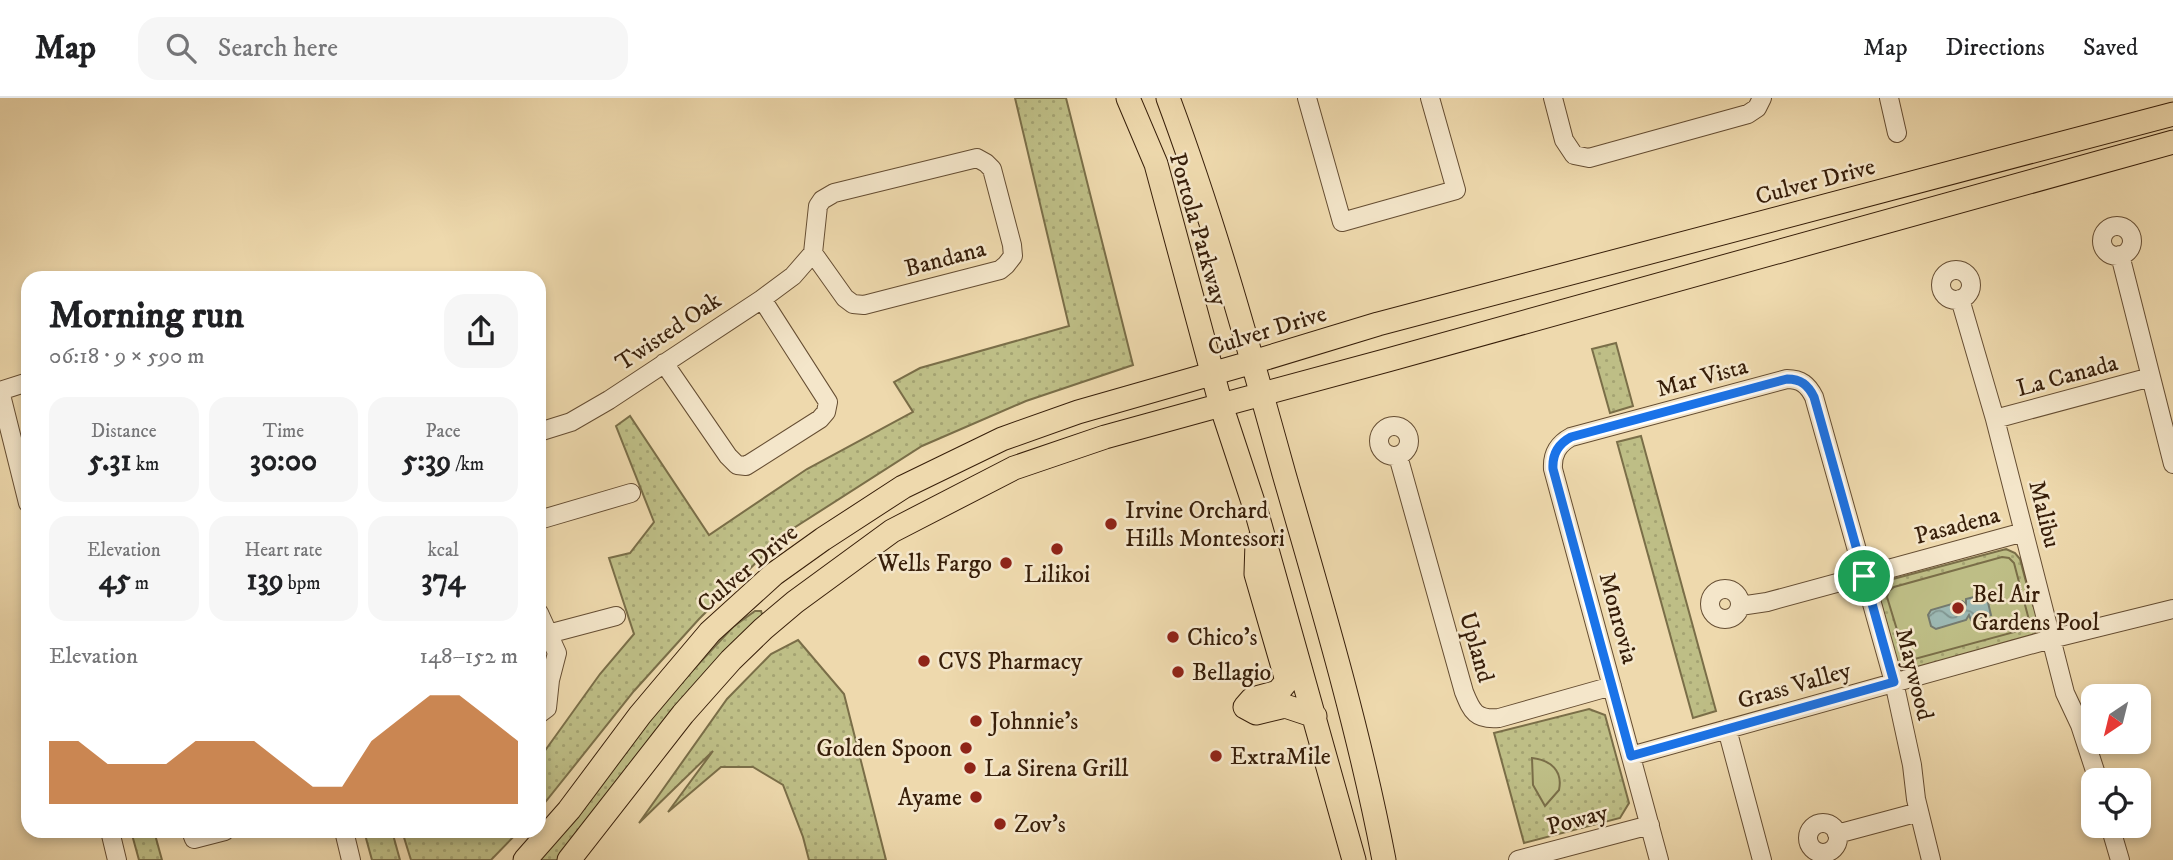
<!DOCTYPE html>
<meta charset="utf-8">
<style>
body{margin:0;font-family:"IM FELL DW Pica",serif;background:#f6f6f6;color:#202124;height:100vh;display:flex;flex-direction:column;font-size:26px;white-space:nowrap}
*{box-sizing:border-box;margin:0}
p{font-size:23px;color:#757577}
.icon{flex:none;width:38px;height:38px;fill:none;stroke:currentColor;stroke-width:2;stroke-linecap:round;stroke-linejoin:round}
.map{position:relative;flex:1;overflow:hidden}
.drawer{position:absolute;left:21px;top:173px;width:525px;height:567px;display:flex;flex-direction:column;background:#fff;border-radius:21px;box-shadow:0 4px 10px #0003}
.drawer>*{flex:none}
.needle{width:46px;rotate:215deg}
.tools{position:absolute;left:2081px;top:586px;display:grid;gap:14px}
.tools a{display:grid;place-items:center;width:70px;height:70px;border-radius:14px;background:#fff;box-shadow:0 4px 10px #0003;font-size:35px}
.pin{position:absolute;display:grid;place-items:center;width:60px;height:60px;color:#fff;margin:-30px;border:4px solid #fff;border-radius:50%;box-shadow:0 2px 7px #0007}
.round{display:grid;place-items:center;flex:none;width:74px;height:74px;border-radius:21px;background:#f6f6f6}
.headline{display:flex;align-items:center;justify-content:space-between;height:119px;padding:0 28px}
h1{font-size:38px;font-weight:700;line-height:52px}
.figures{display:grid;grid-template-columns:repeat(3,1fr);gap:10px;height:119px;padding:7px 28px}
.figures div{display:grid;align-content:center;border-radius:18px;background:#f6f6f6;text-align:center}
.figures b{font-size:30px;font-weight:700}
.figures small{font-size:19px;font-weight:400}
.figures p{font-size:19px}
.chart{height:196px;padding:14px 28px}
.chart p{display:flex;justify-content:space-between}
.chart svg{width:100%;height:126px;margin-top:7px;fill:#b45309;opacity:.7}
header{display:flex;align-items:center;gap:42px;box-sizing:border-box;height:98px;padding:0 35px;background:#fff;border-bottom:2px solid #e0e0e0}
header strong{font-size:33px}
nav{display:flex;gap:38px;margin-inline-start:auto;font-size:24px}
.search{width:490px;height:63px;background:#f6f6f6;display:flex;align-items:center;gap:18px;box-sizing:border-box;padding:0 24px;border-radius:21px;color:#757577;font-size:26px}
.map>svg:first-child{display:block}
.green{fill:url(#green-dots);stroke:#7a6e48;stroke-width:2}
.pitch{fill:#bebe86;stroke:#7a6e48;stroke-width:2}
.water{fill:url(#water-waves);stroke:#747a6f;stroke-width:2}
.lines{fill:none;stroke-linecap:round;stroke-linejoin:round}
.minor-casing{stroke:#654d32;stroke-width:20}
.major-casing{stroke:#371e09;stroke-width:25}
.minor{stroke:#f4e6ca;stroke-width:18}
.major{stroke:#eed9ad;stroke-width:23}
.route-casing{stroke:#fff;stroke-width:14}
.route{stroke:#1a73e8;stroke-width:9}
.poi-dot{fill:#8f2418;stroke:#f4e6ca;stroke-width:2.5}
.labels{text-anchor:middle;stroke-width:5;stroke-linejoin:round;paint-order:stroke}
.street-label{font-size:24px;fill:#371e09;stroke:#f4e6ca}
.poi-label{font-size:24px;fill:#371e09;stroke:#f4e6ca;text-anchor:start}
</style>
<header>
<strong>Map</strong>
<div class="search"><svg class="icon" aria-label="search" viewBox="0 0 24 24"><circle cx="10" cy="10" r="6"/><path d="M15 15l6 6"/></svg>Search here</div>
<nav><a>Map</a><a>Directions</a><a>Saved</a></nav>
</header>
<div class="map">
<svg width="2173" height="762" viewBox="0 0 2173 762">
<defs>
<pattern id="green-dots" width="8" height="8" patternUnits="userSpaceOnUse" patternTransform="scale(1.75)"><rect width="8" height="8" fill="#bebe86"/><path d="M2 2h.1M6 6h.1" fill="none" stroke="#a4a372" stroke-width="1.8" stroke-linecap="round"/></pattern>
<pattern id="water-waves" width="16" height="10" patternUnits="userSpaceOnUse" patternTransform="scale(1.75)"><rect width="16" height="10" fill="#9cb8b3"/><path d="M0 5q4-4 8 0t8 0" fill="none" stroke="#809590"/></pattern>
</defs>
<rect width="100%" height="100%" fill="#eed9ad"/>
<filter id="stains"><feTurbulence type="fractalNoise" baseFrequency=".00286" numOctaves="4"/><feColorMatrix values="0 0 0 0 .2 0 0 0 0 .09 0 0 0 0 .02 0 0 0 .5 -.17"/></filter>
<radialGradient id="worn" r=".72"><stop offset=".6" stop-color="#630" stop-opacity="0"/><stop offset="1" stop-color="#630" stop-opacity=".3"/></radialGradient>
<path class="green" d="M1015,0h51l67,267 -107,36 -104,45 -136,87 -87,86 -65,72 -95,119v-51l61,-85 34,-40 -25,-76 21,-5 24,-31 -38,-96 14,-10 79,119 98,-66 106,-57 -19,-30 26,-14 149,-42z
M1616,245l17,63 -23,7 -18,-64z
M1641,338l75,275 -23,7 -76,-276z
M2006,451l9,4 5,6 11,42 8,17 -1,8 -5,11 -125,34 -10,-6 -4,-6 -2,-15 -12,-44 1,-12 12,-9z
M755,513h6l2,6 -205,243h-20l127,-160 68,-73z
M798,542l46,54 42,166h-77l-6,-23 -20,-52 -30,-18h-32l-53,45 45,-61 -74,72 88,-124 44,-45z
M1589,611l16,6 24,88 -9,15 -96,25 -30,-110z
M131,733h23l8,29h-23z
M364,733h28l8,29h-28z
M402,733h117l-28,29h-80z"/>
<path class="pitch" d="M2002,459l7,1 5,5 15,57 -7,10 -111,30 -6,-4 -18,-59 2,-6 5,-4z
M1532,660c19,2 31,13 27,32l-14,16 -12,-21z"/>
<path class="water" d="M1986,496l5,21 -20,5 -2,-5 -3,5 -30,9 -5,-3 -3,-11 3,-5 31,-9 4,3v-5z"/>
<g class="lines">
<g class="minor-casing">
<path id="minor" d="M1307,0l35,124 114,-32 -26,-92
M1553,0l11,42 10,15 15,3 159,-44 9,-6 5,-10
M1889,0l8,35
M977,60l9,5 6,6 20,76 1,11 -7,9 -6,5 -136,35 -11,-1 -8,-6 -32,-45 5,-47 4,-6 12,-7z
M2102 143a15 15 0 1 1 30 0a15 15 0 1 1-30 0Z
M2120,157l53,209
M1941 187a15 15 0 1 1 30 0a15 15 0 1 1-30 0Z
M1960,201l35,120 70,274 15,32 18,55
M664,265l64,93 9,9 9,1 74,-47 6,-7 2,-10 -66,-103
M0,293l28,112
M0,293l28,-9
M1995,321l156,-42
M1379 343a15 15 0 1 1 30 0a15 15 0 1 1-30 0Z
M539,334l32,-10 38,-22 153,-101 31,-23 20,-23
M1398,358l66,236c8,20 12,28 35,26l113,-32
M539,422l92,-27
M1710 506a15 15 0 1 1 30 0a15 15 0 1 1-30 0Z
M1740,508l27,-4 257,-70
M539,515l18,40 -7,27 -3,28 -8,6
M548,536l68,-18
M1727,631l35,131
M1631,658l420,-117 122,-30
M1808 740a15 15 0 1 1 30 0a15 15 0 1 1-30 0Z
M2110,728l10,34
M110,733l7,29
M191,733l3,8 31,-8
M344,733l7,29
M1837,736l82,-22
M1518,762l132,-35
M1659,762l-106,-391c-1,-15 5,-25 18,-32l216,-58c14,0 21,6 27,18l80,285 18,83 4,34 15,61"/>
</g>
<g class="major-casing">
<path id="major" d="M1128,0l28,66 65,241 36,109 97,346
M1168,0c46,123 81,250 116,376 37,128 75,255 100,386
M1257,444l-1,32 31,107 -9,11 -26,7 -7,8 11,6 29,-7 30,10
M525,762l44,-50 71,-95 70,-83 64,-58 49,-35 80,-52 99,-48 76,-27 175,-50 125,-38 795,-210
M569,762l114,-146 48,-54 32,-31 32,-27 97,-71 122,-63 91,-31 98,-27 185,-50 785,-218"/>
</g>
<use href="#minor" class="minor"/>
<use href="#major" class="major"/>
</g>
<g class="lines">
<g class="route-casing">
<path id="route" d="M1787,281c14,0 21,6 27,18l80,285 -263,74 -78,-287c-1,-15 5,-25 18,-32z"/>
</g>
<use href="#route" class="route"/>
</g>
<g class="poi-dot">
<circle cx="1111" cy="426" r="7"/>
<circle cx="1057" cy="451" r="7"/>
<circle cx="1006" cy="465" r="7"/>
<circle cx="1958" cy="510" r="7"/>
<circle cx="1173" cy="539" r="7"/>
<circle cx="924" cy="563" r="7"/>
<circle cx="1178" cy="574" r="7"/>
<circle cx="976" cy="623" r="7"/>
<circle cx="966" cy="650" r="7"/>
<circle cx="1216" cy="658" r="7"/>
<circle cx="970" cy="670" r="7"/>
<circle cx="976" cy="699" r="7"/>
<circle cx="1000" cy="726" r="7"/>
</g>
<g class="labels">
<g class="street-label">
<text transform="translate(1815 83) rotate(-15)" y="8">Culver Drive</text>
<text transform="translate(1199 131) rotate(74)" y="8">Portola Parkway</text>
<text transform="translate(945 160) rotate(-15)" y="8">Bandana</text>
<text transform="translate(1267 232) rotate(-17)" y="8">Culver Drive</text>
<text transform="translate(668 233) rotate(-34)" y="8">Twisted Oak</text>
<text transform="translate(2067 277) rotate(-15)" y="8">La Canada</text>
<text transform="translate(1702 279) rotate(-15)" y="8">Mar Vista</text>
<text transform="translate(2045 416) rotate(76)" y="8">Malibu</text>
<text transform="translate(1957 427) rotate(-15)" y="8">Pasadena</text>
<text transform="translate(747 470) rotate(-40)" y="8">Culver Drive</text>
<text transform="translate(1619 520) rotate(75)" y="8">Monrovia</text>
<text transform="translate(1477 549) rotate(74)" y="8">Upland</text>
<text transform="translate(1915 576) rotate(76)" y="8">Maywood</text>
<text transform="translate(1794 587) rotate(-16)" y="8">Grass Valley</text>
<text transform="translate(1577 721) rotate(-15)" y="8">Poway</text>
</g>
<g class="poi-label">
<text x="1125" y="420">Irvine Orchard<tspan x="1125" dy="28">Hills Montessori</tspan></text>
<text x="992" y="473" text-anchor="end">Wells Fargo</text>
<text x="1057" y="484" text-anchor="middle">Lilikoi</text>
<text x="1972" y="504">Bel Air<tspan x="1972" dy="28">Gardens Pool</tspan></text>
<text x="1187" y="547">Chico's</text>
<text x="938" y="571">CVS Pharmacy</text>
<text x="1192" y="582">Bellagio</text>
<text x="990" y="631">Johnnie's</text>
<text x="952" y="658" text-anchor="end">Golden Spoon</text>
<text x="1230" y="666">ExtraMile</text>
<text x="984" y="678">La Sirena Grill</text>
<text x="962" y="707" text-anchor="end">Ayame</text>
<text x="1014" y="734">Zov's</text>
</g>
</g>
<rect width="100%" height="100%" filter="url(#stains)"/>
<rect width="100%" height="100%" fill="url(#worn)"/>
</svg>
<div class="tools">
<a><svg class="needle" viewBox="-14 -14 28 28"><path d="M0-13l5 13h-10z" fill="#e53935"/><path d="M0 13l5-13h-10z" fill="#757577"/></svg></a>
<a><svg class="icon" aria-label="locate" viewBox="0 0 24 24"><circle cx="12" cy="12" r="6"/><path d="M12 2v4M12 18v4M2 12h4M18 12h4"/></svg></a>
</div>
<div class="pin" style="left:1864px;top:478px;background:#1e9e55"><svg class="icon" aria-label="arrive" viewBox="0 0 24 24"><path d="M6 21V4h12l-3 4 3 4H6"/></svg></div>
<section class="drawer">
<div class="headline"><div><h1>Morning run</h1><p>06:18 · 9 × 590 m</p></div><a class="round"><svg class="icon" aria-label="share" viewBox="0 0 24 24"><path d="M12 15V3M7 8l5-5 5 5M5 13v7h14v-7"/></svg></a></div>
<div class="figures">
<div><p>Distance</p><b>5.31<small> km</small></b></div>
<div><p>Time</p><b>30:00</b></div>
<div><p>Pace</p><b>5:39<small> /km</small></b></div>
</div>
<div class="figures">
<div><p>Elevation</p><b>45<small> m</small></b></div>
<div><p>Heart rate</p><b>139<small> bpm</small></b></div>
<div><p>kcal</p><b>374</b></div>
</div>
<div class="chart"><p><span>Elevation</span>148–152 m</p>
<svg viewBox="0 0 160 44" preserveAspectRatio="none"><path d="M0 44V22L10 22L20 30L30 30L40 30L50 22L60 22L70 22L80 30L90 38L100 38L110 22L120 14L130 6L140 6L150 14L160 22V44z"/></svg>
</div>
</section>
</div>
